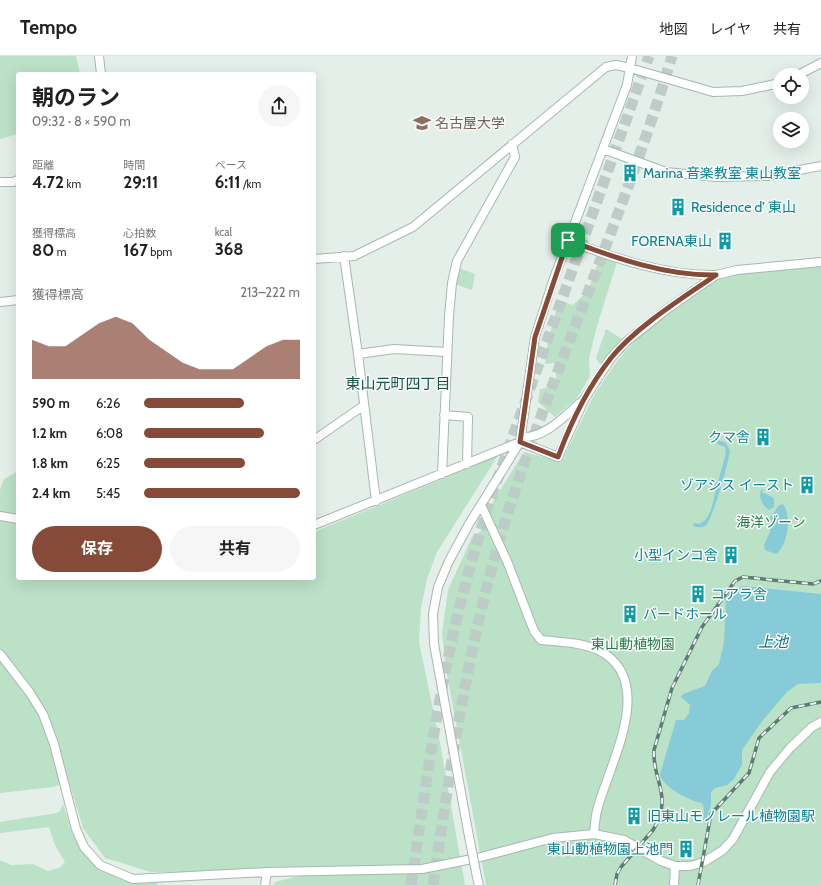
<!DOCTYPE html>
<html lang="ja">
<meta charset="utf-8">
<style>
body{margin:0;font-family:Cabin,"Noto Sans JP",sans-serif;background:#f6f6f6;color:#222;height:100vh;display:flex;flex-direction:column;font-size:15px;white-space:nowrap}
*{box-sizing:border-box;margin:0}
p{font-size:13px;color:#767676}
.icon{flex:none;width:22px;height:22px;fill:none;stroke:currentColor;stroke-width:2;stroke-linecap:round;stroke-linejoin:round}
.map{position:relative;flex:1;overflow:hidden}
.side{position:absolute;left:16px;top:16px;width:300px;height:508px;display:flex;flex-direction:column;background:#fff;border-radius:4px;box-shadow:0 4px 16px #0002}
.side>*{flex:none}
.fabs{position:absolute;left:773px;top:12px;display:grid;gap:8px}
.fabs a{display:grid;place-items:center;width:36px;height:36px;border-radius:50%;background:#fff;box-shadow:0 4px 16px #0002;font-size:20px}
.pin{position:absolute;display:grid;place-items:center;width:34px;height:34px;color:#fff;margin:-17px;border-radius:8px;box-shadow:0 2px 6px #0006}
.round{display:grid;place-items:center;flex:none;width:42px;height:42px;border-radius:21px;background:#f6f6f6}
.summary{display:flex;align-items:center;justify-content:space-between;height:68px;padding:0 16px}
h1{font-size:22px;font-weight:700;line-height:30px}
.stats{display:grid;grid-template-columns:repeat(3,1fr);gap:6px;height:68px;padding:4px 16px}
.stats div{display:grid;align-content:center}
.stats b{font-size:17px;font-weight:700}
.stats small{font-size:11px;font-weight:400}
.stats p{font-size:11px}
.chart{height:112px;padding:8px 16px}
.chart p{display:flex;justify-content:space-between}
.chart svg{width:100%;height:72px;margin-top:4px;fill:#854b38;opacity:.7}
.primary-button{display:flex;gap:8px;margin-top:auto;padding:8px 16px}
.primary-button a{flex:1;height:46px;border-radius:24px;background:#854b38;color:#fff;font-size:16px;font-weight:700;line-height:46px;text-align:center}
.primary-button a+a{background:#f6f6f6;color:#222}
ul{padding:0 16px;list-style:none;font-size:13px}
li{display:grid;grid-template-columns:64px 48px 1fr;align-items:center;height:30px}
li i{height:10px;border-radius:5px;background:#854b38}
header{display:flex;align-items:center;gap:24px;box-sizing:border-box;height:56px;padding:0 20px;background:#fff;border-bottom:1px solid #e0e0e0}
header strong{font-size:19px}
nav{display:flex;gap:22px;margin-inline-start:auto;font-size:14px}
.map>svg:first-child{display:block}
.green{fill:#bbe1c6}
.water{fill:#88cbd8}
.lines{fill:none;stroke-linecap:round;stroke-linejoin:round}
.highway-tunnel{stroke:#bdccc7;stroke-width:11;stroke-dasharray:11 5.5;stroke-linecap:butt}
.minor-casing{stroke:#a6b8b1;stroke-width:10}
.minor{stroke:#fff;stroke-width:8}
.rail-casing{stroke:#5c7d74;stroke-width:3.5}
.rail{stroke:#f5faf8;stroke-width:2;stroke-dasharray:6;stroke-linecap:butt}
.minor-bridge-casing{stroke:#a6b8b1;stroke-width:10;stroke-linecap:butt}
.minor-bridge{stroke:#fff;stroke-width:8}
.route-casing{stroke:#fff;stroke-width:8}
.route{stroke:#854b38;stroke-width:5}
.labels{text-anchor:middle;stroke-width:3;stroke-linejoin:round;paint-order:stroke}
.education-label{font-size:14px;fill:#785e54;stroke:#f5faf8;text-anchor:start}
.culture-label{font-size:14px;fill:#0d838f;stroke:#f5faf8;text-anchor:start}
.park-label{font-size:14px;fill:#287d49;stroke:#f5faf8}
.neighbourhood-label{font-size:15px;fill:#1b5648;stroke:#f5faf8}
.water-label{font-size:15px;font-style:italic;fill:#157184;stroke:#f5faf8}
</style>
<header>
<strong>Tempo</strong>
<nav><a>地図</a><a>レイヤ</a><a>共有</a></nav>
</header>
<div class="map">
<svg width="821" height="829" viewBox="0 0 821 829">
<rect width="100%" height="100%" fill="#e4efea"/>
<path class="green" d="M0,0h76l4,18h-62v60l-18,5z
M600,201l17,5 -20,64 -8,32 1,18 -13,22 -22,19 -17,-15 2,-13 17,-3 -2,-23 -10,1 3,-23 11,-41 14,5 15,-14z
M821,209v620h-335l-40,-216 -4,-36 6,-43 24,-53 9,-6 13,-31 30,-48 31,8 8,-1 30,-62 24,-36 18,-20 51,-43 41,-24z
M459,212l16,6 -3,16 -17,-6z
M606,273l16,10 -20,24h-3l-3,-5z
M499,398l-62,98 -10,27 -6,29 -2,34 21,101 25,142h-191l1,-3 44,-11 -168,1 -46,-14 -22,-30 -14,-46 -16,5 -53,6v-303l4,-11 14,-8v107h296v-46l165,-68z
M63,748l9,29 11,19 17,18 29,12h31l-4,3h-156v-25l11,5 22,-1 15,7 11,-3 6,-6 -10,-17 -6,-18 -49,6v-11l57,-9 3,-2z"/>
<path class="water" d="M718,384l8,3 4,8c-2,13 -17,69 -25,75 -4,2 -8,1 -12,0l1,-3 5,1c13,-5 14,-24 17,-35l-4,-4 1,-3h5l8,-29 -1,-6 -8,-3z
M768,433l-5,1 -1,2 12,6v9l-5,3c-6,-5 -11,-11 -8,-20z
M783,448c9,12 5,42 -7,50l-11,-4 -1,-5 6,-13v-14l9,-13z
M743,530l78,8v89l-23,1 -11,8 -24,28 -21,30v15l-8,14 -7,6 -12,3 -4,4v13l-6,18 -2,-2 1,-13 -2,-5c-12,-2 -40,-16 -42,-29l16,-54h8l5,-7 1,-8 -9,-8 2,-3 22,-8 7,-15 7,-7 5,-22 2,-44 4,-7z"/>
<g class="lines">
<path class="highway-tunnel" d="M411,829c12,-79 22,-158 39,-236 10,-49 24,-97 39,-146l160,-447
M433,829c19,-127 37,-256 77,-379 49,-151 116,-297 162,-450"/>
<g class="minor-casing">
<path id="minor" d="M99,0l2,18
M798,19l23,-12
M603,93l63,23 50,5 52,-1 53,-10
M0,126h13l5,-2
M568,185c47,17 97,35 148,34
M344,200l14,98 18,147
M314,203l40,-3 59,-29 193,-160 10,-2 14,3 83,24 29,-1 38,-8
M0,246l18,-2
M358,298l36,-5 53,3
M444,359l24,2 -1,47
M521,381c23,2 44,-21 61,-36
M314,384l49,-34
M442,418l7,-158 3,-33 5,-22 58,-104 -3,-13
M481,449l26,56 27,70 7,9c18,2 40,2 57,10 60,29 12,113 0,157 -3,9 -3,19 -4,27
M0,460l18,3
M314,469l206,-83 38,15 27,-59 26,-40 15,-16 40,-32 50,-35 21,-5 84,-8
M0,598l30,39 13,21 11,30 22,85 8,18 16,18 33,14 134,-7 155,-3 55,-11 76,-20 41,-4 30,6 37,21 14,5h15l14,-4 19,-12 10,-11 37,-67 20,-24 22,-21 9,-5
M468,775l-34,-187 -1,-30 5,-27 11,-26 20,-37 51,-82 15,-105 19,-59 73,-193 5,-29
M477,821l2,8
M265,829l2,-13
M674,829l1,-19"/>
</g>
<use href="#minor" class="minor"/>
<g class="rail-casing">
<path id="rail" d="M615,829l2,-11 4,-7 32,-37c21,-34 -1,-49 1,-80l18,-62 30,-61 33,-46 8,-4 70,7 8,-3
M698,829l13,-71 38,-41 10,-35 32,-30 30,-6"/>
</g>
<use href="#rail" class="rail"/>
<g class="minor-bridge-casing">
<path id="minor-bridge" d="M468,775l9,46"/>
</g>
<use href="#minor-bridge" class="minor-bridge"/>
</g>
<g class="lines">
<g class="route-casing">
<path id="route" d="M568,184c47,18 98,36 148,35 -32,22 -80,52 -105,83 -23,29 -40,64 -53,99l-38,-15 15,-105z"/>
</g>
<use href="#route" class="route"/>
</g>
<defs>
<g id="university-bare" transform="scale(1.38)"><path d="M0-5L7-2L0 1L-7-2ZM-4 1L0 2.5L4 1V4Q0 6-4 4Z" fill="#8d6e63" stroke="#f5faf8" stroke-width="2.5" paint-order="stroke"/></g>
<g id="building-bare" transform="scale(1.38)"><path d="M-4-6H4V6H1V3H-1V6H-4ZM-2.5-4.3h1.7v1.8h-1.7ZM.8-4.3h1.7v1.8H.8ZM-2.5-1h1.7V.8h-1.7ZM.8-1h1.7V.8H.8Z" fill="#0f9aa8" stroke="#f5faf8" stroke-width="2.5" paint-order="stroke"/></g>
</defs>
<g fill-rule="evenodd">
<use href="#university-bare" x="422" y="67"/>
<use href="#building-bare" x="630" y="117"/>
<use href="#building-bare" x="678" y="151"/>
<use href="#building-bare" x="725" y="185"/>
<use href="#building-bare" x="763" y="381"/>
<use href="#building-bare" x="807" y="429"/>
<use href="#building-bare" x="731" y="499"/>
<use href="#building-bare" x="698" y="538"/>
<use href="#building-bare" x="630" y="558"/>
<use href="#building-bare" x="634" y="760"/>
<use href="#building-bare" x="686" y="793"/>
</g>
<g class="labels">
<g class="education-label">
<text x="435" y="72">名古屋大学</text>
</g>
<g class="culture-label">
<text x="643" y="122">Marina 音楽教室 東山教室</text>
<text x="691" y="156">Residence d’ 東山</text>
<text x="712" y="190" text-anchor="end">FORENA東山</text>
<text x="750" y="386" text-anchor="end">クマ舎</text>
<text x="794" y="434" text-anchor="end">ゾアシス イースト</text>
<text x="718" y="504" text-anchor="end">小型インコ舎</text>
<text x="711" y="543">コアラ舎</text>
<text x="643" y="563">バードホール</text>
<text x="647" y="765">旧東山モノレール植物園駅</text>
<text x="673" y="798" text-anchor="end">東山動植物園上池門</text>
</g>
<g class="park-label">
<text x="771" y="471">海洋ゾーン</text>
<text x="633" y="593">東山動植物園</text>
</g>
<g class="neighbourhood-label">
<text x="398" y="333">東山元町四丁目</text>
</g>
<g class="water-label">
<text x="773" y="591">上池</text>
</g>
</g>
</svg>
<div class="fabs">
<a><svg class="icon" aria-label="locate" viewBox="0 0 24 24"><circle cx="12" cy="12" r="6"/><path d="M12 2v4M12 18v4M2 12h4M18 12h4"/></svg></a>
<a><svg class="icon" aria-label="layers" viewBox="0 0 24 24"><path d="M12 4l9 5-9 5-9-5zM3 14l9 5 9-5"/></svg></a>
</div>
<div class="pin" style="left:568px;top:184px;background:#1e9e55"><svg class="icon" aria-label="arrive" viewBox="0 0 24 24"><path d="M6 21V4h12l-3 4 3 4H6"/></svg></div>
<section class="side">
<div class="summary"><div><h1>朝のラン</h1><p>09:32 · 8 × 590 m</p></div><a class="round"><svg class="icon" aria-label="share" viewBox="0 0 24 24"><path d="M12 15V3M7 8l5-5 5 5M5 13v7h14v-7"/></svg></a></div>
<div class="stats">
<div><p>距離</p><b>4.72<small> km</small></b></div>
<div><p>時間</p><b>29:11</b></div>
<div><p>ペース</p><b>6:11<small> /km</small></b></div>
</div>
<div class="stats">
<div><p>獲得標高</p><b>80<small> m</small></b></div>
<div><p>心拍数</p><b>167<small> bpm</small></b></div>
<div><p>kcal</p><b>368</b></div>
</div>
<div class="chart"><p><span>獲得標高</span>213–222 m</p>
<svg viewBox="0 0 160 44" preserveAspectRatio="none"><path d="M0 44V20L10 24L20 24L30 17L40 10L50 6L60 10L70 20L80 27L90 34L100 38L110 38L120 38L130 31L140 24L150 20L160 20V44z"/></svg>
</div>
<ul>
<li><b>590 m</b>6:26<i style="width:64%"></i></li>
<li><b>1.2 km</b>6:08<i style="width:77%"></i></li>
<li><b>1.8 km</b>6:25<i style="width:65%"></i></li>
<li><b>2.4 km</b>5:45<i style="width:100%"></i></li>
</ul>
<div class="primary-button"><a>保存</a><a>共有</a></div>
</section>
</div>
